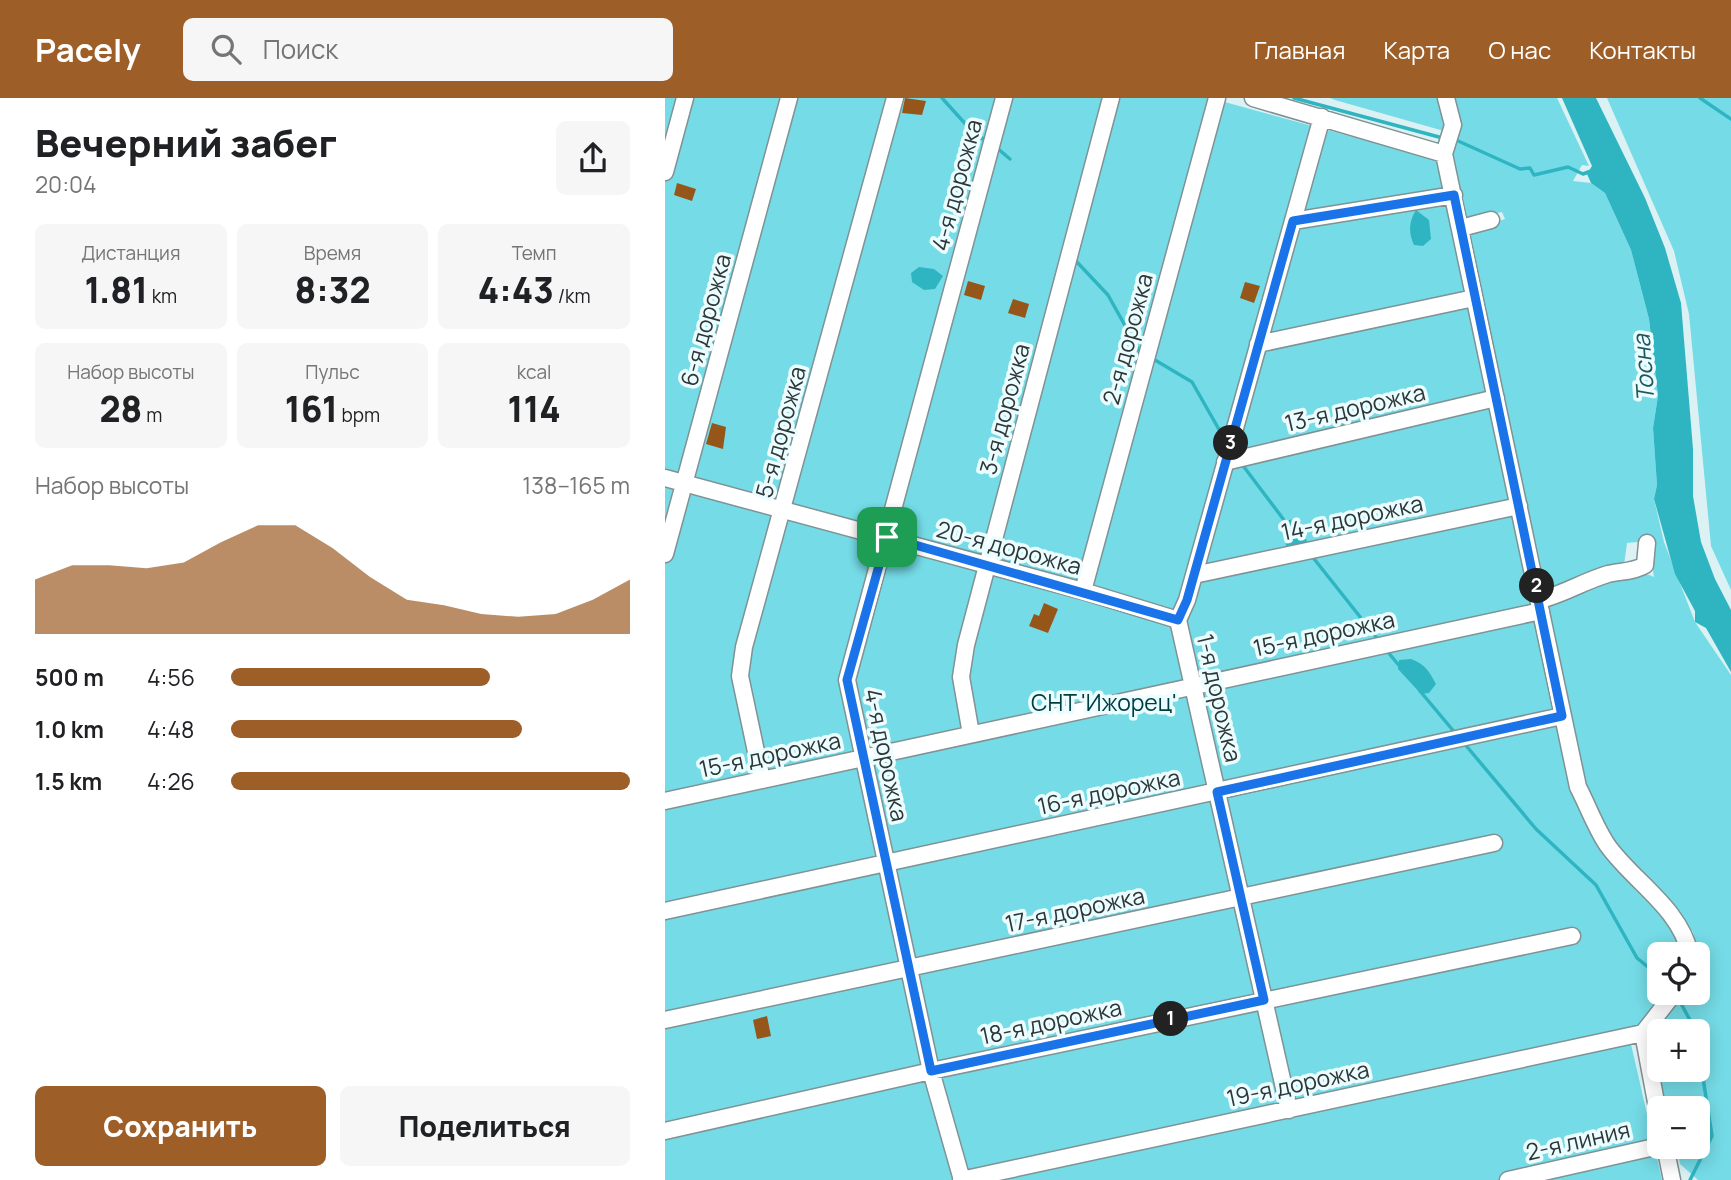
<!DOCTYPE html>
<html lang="ru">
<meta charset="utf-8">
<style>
body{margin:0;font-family:Manrope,sans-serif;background:#f6f6f6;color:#202124;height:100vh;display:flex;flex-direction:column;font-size:26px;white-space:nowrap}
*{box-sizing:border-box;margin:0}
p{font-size:23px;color:#757577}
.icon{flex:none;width:38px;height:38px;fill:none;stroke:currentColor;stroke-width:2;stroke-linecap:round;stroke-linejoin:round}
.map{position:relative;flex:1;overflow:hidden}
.sheet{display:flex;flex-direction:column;background:#fff;width:665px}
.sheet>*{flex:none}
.fabs{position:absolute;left:982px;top:844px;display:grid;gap:14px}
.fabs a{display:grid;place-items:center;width:63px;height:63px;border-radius:10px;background:#fff;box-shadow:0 4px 18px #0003;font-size:35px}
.pin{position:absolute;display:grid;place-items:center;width:60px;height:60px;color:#fff;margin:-30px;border-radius:14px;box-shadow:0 4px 10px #0006}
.km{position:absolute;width:35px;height:35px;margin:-18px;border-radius:50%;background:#222;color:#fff;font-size:19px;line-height:35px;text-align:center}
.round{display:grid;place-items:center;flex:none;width:74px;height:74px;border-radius:10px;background:#f6f6f6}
.summary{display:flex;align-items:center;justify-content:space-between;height:119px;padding:0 35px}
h1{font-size:38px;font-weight:800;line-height:52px}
.figures{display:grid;grid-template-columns:repeat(3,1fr);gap:10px;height:119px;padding:7px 35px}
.figures div{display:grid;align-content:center;border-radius:10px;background:#f6f6f6;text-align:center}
.figures b{font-size:35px;font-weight:800}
.figures small{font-size:19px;font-weight:400}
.figures p{font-size:19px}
.chart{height:196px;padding:14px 35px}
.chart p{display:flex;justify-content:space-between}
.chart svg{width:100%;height:126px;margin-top:7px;fill:#9e5e27;opacity:.7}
.button{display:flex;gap:14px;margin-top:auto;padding:14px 35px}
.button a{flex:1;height:80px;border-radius:10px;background:#9e5e27;color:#fff;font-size:28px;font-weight:800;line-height:80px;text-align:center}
.button a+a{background:#f6f6f6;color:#202124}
ul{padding:0 35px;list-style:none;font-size:23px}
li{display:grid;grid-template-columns:112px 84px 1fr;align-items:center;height:52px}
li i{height:18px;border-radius:9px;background:#9e5e27}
header{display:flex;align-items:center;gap:42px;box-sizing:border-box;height:98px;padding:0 35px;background:#9e5e27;color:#fff}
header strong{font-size:33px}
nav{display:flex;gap:38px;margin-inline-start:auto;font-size:24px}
.search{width:490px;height:63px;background:#f6f6f6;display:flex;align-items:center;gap:18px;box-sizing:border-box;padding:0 24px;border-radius:10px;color:#757577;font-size:26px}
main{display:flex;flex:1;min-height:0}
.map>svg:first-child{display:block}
.green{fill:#75dce7;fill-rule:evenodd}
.water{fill:#2fb5c2}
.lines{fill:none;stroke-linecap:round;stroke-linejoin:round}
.stream{stroke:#2fb5c2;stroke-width:3.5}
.building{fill:#96561a}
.minor-casing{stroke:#7f9295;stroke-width:19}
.minor{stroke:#fff;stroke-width:16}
.route-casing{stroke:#fff;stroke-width:14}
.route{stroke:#1a73e8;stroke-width:9}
.labels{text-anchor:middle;stroke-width:7;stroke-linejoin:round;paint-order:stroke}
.street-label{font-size:23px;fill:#2e3637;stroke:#ecfdff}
.park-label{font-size:23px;fill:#003b40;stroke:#ecfdff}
.water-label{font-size:24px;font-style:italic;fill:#21565c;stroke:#ecfdff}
</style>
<header>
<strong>Pacely</strong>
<div class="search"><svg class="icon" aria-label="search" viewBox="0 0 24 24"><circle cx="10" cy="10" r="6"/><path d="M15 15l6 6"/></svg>Поиск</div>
<nav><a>Главная</a><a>Карта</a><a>О нас</a><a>Контакты</a></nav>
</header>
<main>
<section class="sheet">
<div class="summary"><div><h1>Вечерний забег</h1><p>20:04</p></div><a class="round"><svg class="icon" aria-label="share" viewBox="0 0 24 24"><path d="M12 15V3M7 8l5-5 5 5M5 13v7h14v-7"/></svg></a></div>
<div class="figures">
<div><p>Дистанция</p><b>1.81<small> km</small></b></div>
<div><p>Время</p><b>8:32</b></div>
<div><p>Темп</p><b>4:43<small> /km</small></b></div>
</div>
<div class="figures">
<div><p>Набор высоты</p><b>28<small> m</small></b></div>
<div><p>Пульс</p><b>161<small> bpm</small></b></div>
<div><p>kcal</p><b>114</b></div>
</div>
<div class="chart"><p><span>Набор высоты</span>138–165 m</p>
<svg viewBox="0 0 160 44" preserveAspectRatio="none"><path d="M0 44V25L10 20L20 20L30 21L40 19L50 12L60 6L70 6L80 14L90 24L100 32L110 34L120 37L130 38L140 37L150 32L160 25V44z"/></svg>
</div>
<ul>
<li><b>500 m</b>4:56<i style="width:65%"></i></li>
<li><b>1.0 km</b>4:48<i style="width:73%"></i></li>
<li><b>1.5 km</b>4:26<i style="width:100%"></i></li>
</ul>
<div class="button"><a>Сохранить</a><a>Поделиться</a></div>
</section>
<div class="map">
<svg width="1066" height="1082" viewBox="0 0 1066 1082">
<rect width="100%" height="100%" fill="#dbf1f3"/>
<path class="green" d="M0,0h545l227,62 136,637 4,-2 63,92 36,47 4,20h-21v38h9l-28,37 -12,2 34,149h-997z
M665,0h109l5,33 -109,-31z
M790,0h102l32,68 -7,-1 -9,16 18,2 14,10 26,57 18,69 9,77 -5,32 4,57 -3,14 10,43 31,80 36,53v505h-33l-18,-16 -4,-18h21v-38h-30l-17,-70 34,-46h13l3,-21 -7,-39 -27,-35 -53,-55 -29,-57 -37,-182c25,-11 81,-41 107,-26l-6,-36 -21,2 -3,22 -77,29 -80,-363 38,-12 -3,-7 -37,8 -13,-71zM994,933h38v38h-38z
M942,0h124v492l-20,-44 -22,-232 -15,-63z"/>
<path class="water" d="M897,0h34l49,100 20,50 16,55 12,146v47l8,46 14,37 16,31v62l-25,-44 -11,-6v-11l-20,-37 -21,-75 3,-14 -4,-57 5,-32 -9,-77 -18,-69 -26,-57 -14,-10 -4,-9 5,-8z
M751,112l13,10 2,19 -8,7 -9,-1c-6,-13 -5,-24 2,-35z
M254,169l15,2 9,7 -8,13 -11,1 -12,-8 -1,-9z
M628,421l11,11 3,12 -10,8 -11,-4 -3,-24z
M746,561c14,5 18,12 25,25l-7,9 -8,1 -23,-25 1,-9z"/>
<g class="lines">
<path class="stream" d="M277,0l28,31 17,13
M629,0l145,39
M1035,0l31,21
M791,42l64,29 10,-1 4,7 34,-8 15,7 8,-3
M332,50l13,11
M411,163l32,34 34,61
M490,262l37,22 33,58
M576,365l46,61
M646,457l69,87
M722,553l15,18
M755,593l36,43
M798,644l73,87 60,56 41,73 22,18
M1014,902l17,31
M1025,1082l22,-44 -15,-97"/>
</g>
<path class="building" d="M240,0l21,3 -4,14 -20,-2z
M12,85l19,6 -4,12 -18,-6z
M303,183l17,5 -4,14 -17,-5z
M580,184l15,4 -6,17 -14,-5z
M348,201l16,5 -4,14 -17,-5z
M47,325l14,4 -3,22 -17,-5z
M379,505l14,6 -10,24 -19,-7 5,-12 5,2z
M102,918l4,20 -14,3 -4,-19z"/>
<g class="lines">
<g class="minor-casing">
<path id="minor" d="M588,0l191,56 134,633c10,19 18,42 30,59 26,36 72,62 82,108
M779,56l9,-29 -7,-27
M0,74l20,-74
M628,123l161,-26
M796,130l30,-8
M593,246l216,-46
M560,364l271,-64
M0,380l418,113 95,29
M0,456l124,-456
M529,477l325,-69
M418,493l134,-493
M875,502c24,-6 44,-19 68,-26 12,-3 26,-2 37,-9l2,-22
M306,636l-10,-57 5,-32 145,-547
M97,682l-22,-104 4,-29 151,-549
M0,703l876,-190
M0,813l897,-195
M0,922l829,-177
M624,1012l-111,-490 9,-20 135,-483
M994,1020l-16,-85 32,-41
M0,1033l266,-60 641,-135
M1000,1048l7,34
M296,1082l682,-147
M297,1082l-31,-109 -84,-391 157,-582
M843,1082l151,-34"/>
</g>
<use href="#minor" class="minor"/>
</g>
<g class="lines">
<g class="route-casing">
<path id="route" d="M789,97l108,521 -345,76 47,208 -333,71 -84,-391 40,-143 291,83 9,-20 106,-379z"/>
</g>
<use href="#route" class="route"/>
</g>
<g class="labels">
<g class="street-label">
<text transform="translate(292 87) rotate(-75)" y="8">4-я дорожка</text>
<text transform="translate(41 222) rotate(-75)" y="8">6-я дорожка</text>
<text transform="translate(463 241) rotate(-75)" y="8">2-я дорожка</text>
<text transform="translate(690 310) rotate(-13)" y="8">13-я дорожка</text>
<text transform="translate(340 311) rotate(-75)" y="8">3-я дорожка</text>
<text transform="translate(116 334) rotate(-75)" y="8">5-я дорожка</text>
<text transform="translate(687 420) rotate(-12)" y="8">14-я дорожка</text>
<text transform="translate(344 450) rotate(15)" y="8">20-я дорожка</text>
<text transform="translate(659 536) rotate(-12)" y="8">15-я дорожка</text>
<text transform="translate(554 600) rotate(77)" y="8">1-я дорожка</text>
<text transform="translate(105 657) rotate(-12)" y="8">15-я дорожка</text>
<text transform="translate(221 657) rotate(78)" y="8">4-я дорожка</text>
<text transform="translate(444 694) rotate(-12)" y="8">16-я дорожка</text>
<text transform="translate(410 812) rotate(-12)" y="8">17-я дорожка</text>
<text transform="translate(386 924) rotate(-12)" y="8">18-я дорожка</text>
<text transform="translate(633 986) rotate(-12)" y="8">19-я дорожка</text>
<text transform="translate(913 1043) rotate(-13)" y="8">2-я линия</text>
</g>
<g class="park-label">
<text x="439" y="613">СНТ 'Ижорец'</text>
</g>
<g class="water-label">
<text transform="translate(979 270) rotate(-94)" y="8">Тосна</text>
</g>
</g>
</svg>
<div class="fabs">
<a><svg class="icon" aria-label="locate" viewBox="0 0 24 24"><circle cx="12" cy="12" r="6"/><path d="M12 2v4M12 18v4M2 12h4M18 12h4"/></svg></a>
<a>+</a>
<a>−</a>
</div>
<div class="pin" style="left:222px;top:439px;background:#1e9e55"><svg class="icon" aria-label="arrive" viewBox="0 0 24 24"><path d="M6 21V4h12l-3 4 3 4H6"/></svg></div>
<b class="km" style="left:506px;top:921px">1</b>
<b class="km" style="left:872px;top:488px">2</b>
<b class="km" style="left:566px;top:345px">3</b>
</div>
</main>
